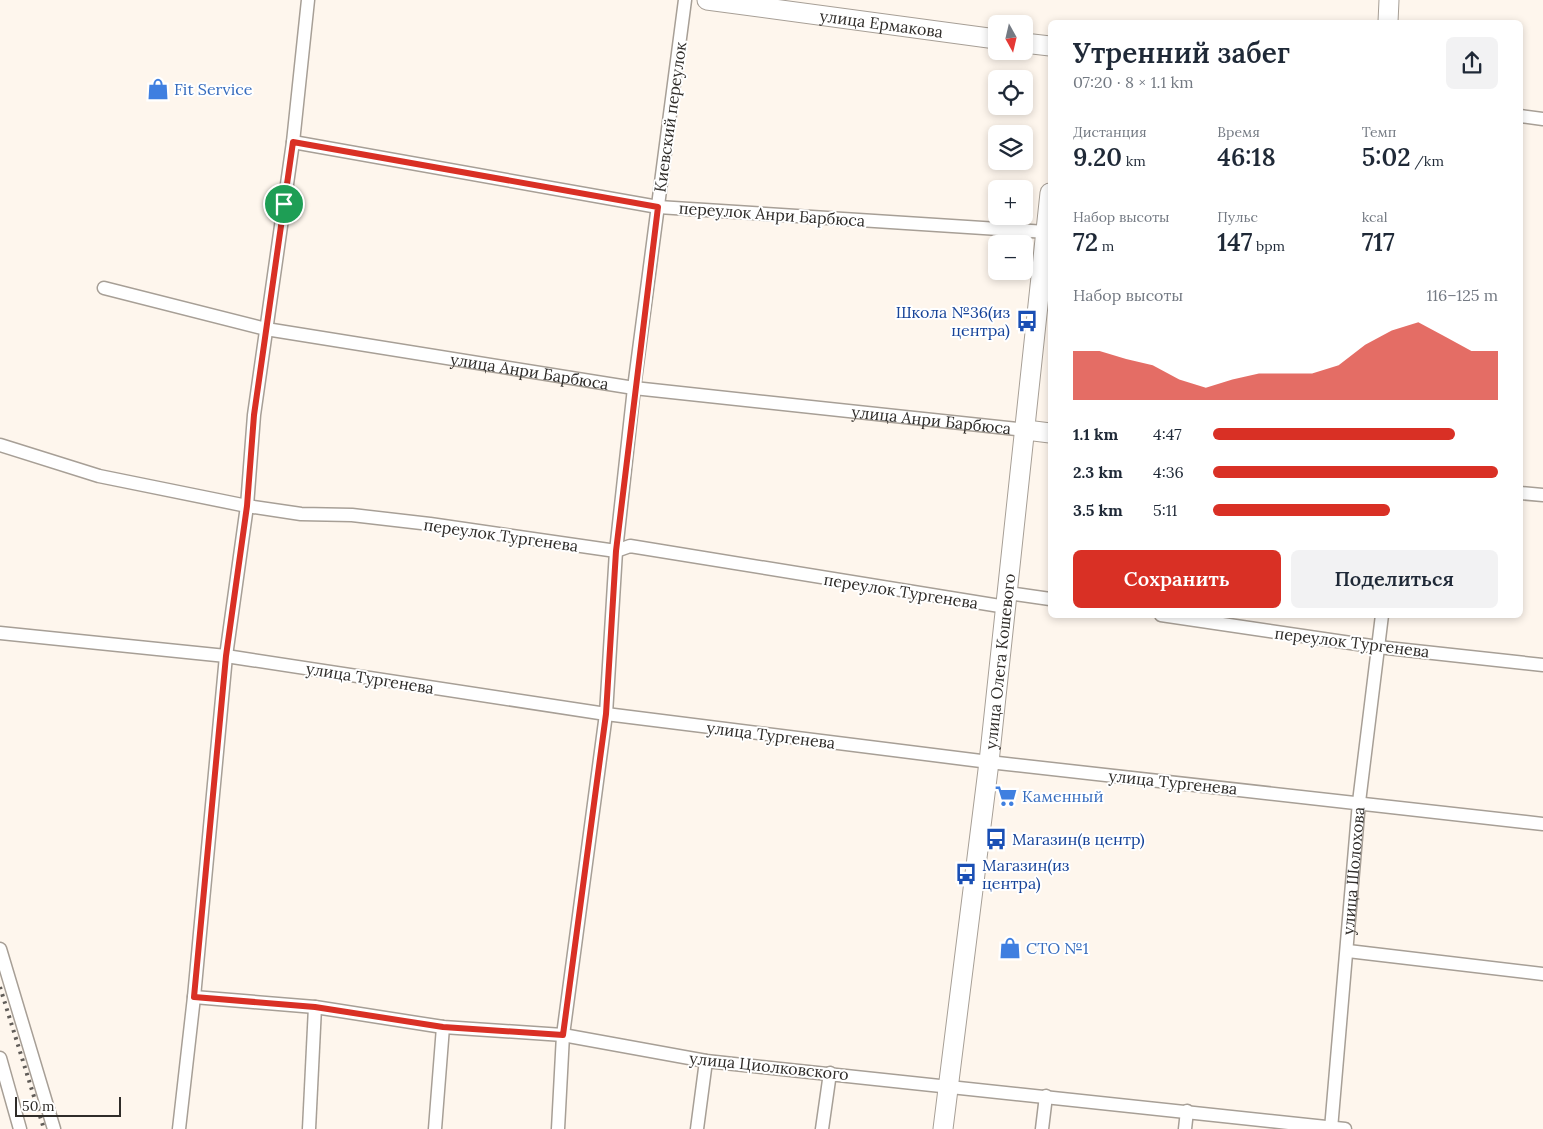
<!DOCTYPE html>
<html lang="ru">
<meta charset="utf-8">
<style>
body{margin:0;font-family:Lora,serif;background:#f2f2f3;color:#1f2937;height:100vh;display:flex;flex-direction:column;font-size:19px;white-space:nowrap}
*{box-sizing:border-box;margin:0}
p{font-size:16px;color:#747a83}
.icon{flex:none;width:28px;height:28px;fill:none;stroke:currentColor;stroke-width:2;stroke-linecap:round;stroke-linejoin:round}
.map{position:relative;flex:1;overflow:hidden}
.drawer{position:absolute;left:1048px;top:20px;width:475px;height:598px;display:flex;flex-direction:column;background:#fff;border-radius:8px;box-shadow:0 2px 8px #0003}
.drawer>*{flex:none}
.needle{width:32px;rotate:172deg}
.tools{position:absolute;left:988px;top:15px;display:grid;gap:10px}
.tools a{display:grid;place-items:center;width:45px;height:45px;border-radius:8px;background:#fff;box-shadow:0 2px 8px #0003;font-size:25px}
.scale{position:absolute;left:15px;bottom:12px;width:106px;box-sizing:border-box;padding-left:5px;border:2px solid #2f2c29;border-top:0;font-size:14px;line-height:18px;white-space:nowrap;color:#2f2c29;-webkit-text-stroke:4px #fff;paint-order:stroke}
.pin{position:absolute;display:grid;place-items:center;width:42px;height:42px;color:#fff;margin:-21px;border:2px solid #fff;border-radius:50%;box-shadow:0 1px 5px #0007}
.round{display:grid;place-items:center;flex:none;width:52px;height:52px;border-radius:8px;background:#f2f2f3}
.head{display:flex;align-items:center;justify-content:space-between;height:85px;padding:0 25px}
h1{font-size:28px;font-weight:600;line-height:38px}
.stats{display:grid;grid-template-columns:repeat(3,1fr);gap:8px;height:85px;padding:5px 25px}
.stats div{display:grid;align-content:center}
.stats b{font-size:25px;font-weight:600}
.stats small{font-size:14px;font-weight:400}
.stats p{font-size:14px}
.chart{height:140px;padding:10px 25px}
.chart p{display:flex;justify-content:space-between}
.chart svg{width:100%;height:90px;margin-top:5px;fill:#d93025;opacity:.7}
.action{display:flex;gap:10px;margin-top:auto;padding:10px 25px}
.action a{flex:1;height:58px;border-radius:8px;background:#d93025;color:#fff;font-size:20px;font-weight:600;line-height:58px;text-align:center}
.action a+a{background:#f2f2f3;color:#1f2937}
ul{padding:0 25px;list-style:none;font-size:16px}
li{display:grid;grid-template-columns:80px 60px 1fr;align-items:center;height:38px}
li i{height:12px;border-radius:6px;background:#d93025}
.map>svg:first-child{display:block}
.lines{fill:none;stroke-linecap:round;stroke-linejoin:round}
.street-casing{stroke:#a79f96;stroke-width:15}
.secondary-casing{stroke:#a79f96;stroke-width:21}
.street{stroke:#fff;stroke-width:12}
.secondary{stroke:#fff;stroke-width:19}
.rail{stroke:#605c58;stroke-width:4;stroke-dasharray:2.5 5;stroke-linecap:butt}
.route-casing{stroke:#fff;stroke-width:10}
.route{stroke:#d93025;stroke-width:6}
.labels{text-anchor:middle;stroke-width:4;stroke-linejoin:round;paint-order:stroke}
.street-label{font-size:16px;fill:#2f2c29;stroke:#fff}
.shop-label{font-size:16px;fill:#366cbe;stroke:#fff;text-anchor:start}
.transit-label{font-size:16px;fill:#164399;stroke:#fff;text-anchor:start}
</style>
<div class="map">
<svg width="1543" height="1129" viewBox="0 0 1543 1129">
<rect width="100%" height="100%" fill="#fef6ed"/>
<g class="lines">
<g class="street-casing">
<g id="street">
<path d="M1520,116l23,3"/>
<path d="M293,142l365,65 388,25"/>
<path id="s1" d="M104,288l162,41 368,59 392,42"/>
<path d="M0,445l99,31 148,30 54,8 51,1 78,9 186,27 14,-5 376,61"/>
<path d="M1520,493l23,2"/>
<path d="M1008,593l42,6"/>
<path d="M1161,615l217,32 165,18"/>
<path d="M0,633l226,23 380,58 383,48 554,62"/>
<path d="M0,949l54,180"/>
<path d="M1348,951l195,23"/>
<path d="M194,997l121,10 128,20 120,8 143,26 639,68"/>
<path d="M0,1058l20,71"/>
<path d="M179,1129l15,-132 32,-341 21,-150 7,-91 39,-273 15,-142"/>
<path d="M309,1129l6,-122"/>
<path d="M435,1129l8,-102"/>
<path d="M558,1129l5,-94 43,-321 10,-163 18,-163 51,-388"/>
<path d="M697,1129l9,-68"/>
<path d="M822,1129l8,-56"/>
<path d="M1042,1129l4,-33"/>
<path d="M1185,1129l2,-18"/>
<path id="s2" d="M1331,1129l28,-327 23,-187"/>
</g>
</g>
<g class="secondary-casing">
<g id="secondary">
<path id="s3" d="M707,0l289,39"/>
<path d="M1388,22l1,-22"/>
<path d="M1024,43l26,3"/>
<path d="M1026,430l24,3"/>
<path id="s4" d="M943,1129l46,-367 61,-569"/>
</g>
</g>
<use href="#street" class="street"/>
<use href="#secondary" class="secondary"/>
<path class="rail" d="M0,987l44,142"/>
</g>
<g class="lines">
<g class="route-casing">
<path id="route" d="M293,142l365,65 -42,344 -10,163 -43,321 -120,-8 -128,-20 -121,-10 32,-341 21,-150 7,-91z"/>
</g>
<use href="#route" class="route"/>
</g>
<defs>
<g id="shop-bare" transform="scale(1.725)"><path d="M-5-2.5h2.3a2.7 3.5 0 0 1 5.4 0H5L5.5 6h-11ZM-1.5-2.5h3a1.5 2.3 0 0 0-3 0Z" fill="#3f7fe0" stroke="#fff" stroke-width="2.5" paint-order="stroke"/></g>
<g id="bus-bare" transform="scale(1.725)"><path d="M-5-6H5V4H4V6H2V4H-2V6H-4V4H-5ZM-3.5-4V0h7V-4ZM-3.5 1.2v1.5H-2V1.2ZM2 1.2v1.5H3.5V1.2Z" fill="#1a4fb4" stroke="#fff" stroke-width="2.5" paint-order="stroke"/></g>
<g id="supermarket-bare" transform="scale(1.725)"><path d="M-6-5.5h2.5l.6 2H6L4.5 2H-2.5L-4.4-4H-6ZM-1.5 3.2a1.3 1.3 0 1 0 .1 0ZM3 3.2a1.3 1.3 0 1 0 .1 0Z" fill="#3f7fe0" stroke="#fff" stroke-width="2.5" paint-order="stroke"/></g>
</defs>
<g fill-rule="evenodd">
<use href="#shop-bare" x="158" y="89"/>
<use href="#bus-bare" x="1027" y="321"/>
<use href="#supermarket-bare" x="1006" y="796"/>
<use href="#bus-bare" x="996" y="839"/>
<use href="#bus-bare" x="966" y="874"/>
<use href="#shop-bare" x="1010" y="948"/>
</g>
<g class="labels">
<g class="street-label">
<text dy="6" stroke="none"><textPath href="#s3" startOffset="176">улица Ермакова</textPath></text>
<text transform="translate(670 117) rotate(-82)" y="6">Киевский переулок</text>
<text transform="translate(772 214) rotate(4)" y="6">переулок Анри Барбюса</text>
<text dy="6" stroke="none"><textPath href="#s1" startOffset="434">улица Анри Барбюса</textPath></text>
<text dy="6" stroke="none"><textPath href="#s1" startOffset="839">улица Анри Барбюса</textPath></text>
<text transform="translate(501 535) rotate(8)" y="6">переулок Тургенева</text>
<text transform="translate(901 591) rotate(9)" y="6">переулок Тургенева</text>
<text transform="translate(1352 642) rotate(7)" y="6">переулок Тургенева</text>
<text dy="6" stroke="none"><textPath href="#s4" startOffset="471">улица Олега Кошевого</textPath></text>
<text transform="translate(370 678) rotate(9)" y="6">улица Тургенева</text>
<text transform="translate(771 735) rotate(7)" y="6">улица Тургенева</text>
<text transform="translate(1173 782) rotate(6)" y="6">улица Тургенева</text>
<text dy="6" stroke="none"><textPath href="#s2" startOffset="259">улица Шолохова</textPath></text>
<text transform="translate(769 1066) rotate(6)" y="6">улица Циолковского</text>
</g>
<g class="shop-label">
<text x="174" y="95">Fit Service</text>
<text x="1022" y="802">Каменный</text>
<text x="1026" y="954">СТО №1</text>
</g>
<g class="transit-label">
<text x="1010" y="318" text-anchor="end">Школа №36(из<tspan x="1010" dy="18">центра)</tspan></text>
<text x="1012" y="845">Магазин(в центр)</text>
<text x="982" y="871">Магазин(из<tspan x="982" dy="18">центра)</tspan></text>
</g>
</g>
</svg>
<div class="tools">
<a><svg class="needle" viewBox="-14 -14 28 28"><path d="M0-13l5 13h-10z" fill="#e53935"/><path d="M0 13l5-13h-10z" fill="#747a83"/></svg></a>
<a><svg class="icon" aria-label="locate" viewBox="0 0 24 24"><circle cx="12" cy="12" r="6"/><path d="M12 2v4M12 18v4M2 12h4M18 12h4"/></svg></a>
<a><svg class="icon" aria-label="layers" viewBox="0 0 24 24"><path d="M12 4l9 5-9 5-9-5zM3 14l9 5 9-5"/></svg></a>
<a>+</a>
<a>−</a>
</div>
<div class="scale">50 m</div>
<div class="pin" style="left:284px;top:204px;background:#1e9e55"><svg class="icon" aria-label="arrive" viewBox="0 0 24 24"><path d="M6 21V4h12l-3 4 3 4H6"/></svg></div>
<section class="drawer">
<div class="head"><div><h1>Утренний забег</h1><p>07:20 · 8 × 1.1 km</p></div><a class="round"><svg class="icon" aria-label="share" viewBox="0 0 24 24"><path d="M12 15V3M7 8l5-5 5 5M5 13v7h14v-7"/></svg></a></div>
<div class="stats">
<div><p>Дистанция</p><b>9.20<small> km</small></b></div>
<div><p>Время</p><b>46:18</b></div>
<div><p>Темп</p><b>5:02<small> /km</small></b></div>
</div>
<div class="stats">
<div><p>Набор высоты</p><b>72<small> m</small></b></div>
<div><p>Пульс</p><b>147<small> bpm</small></b></div>
<div><p>kcal</p><b>717</b></div>
</div>
<div class="chart"><p><span>Набор высоты</span>116–125 m</p>
<svg viewBox="0 0 160 44" preserveAspectRatio="none"><path d="M0 44V20L10 20L20 24L30 27L40 34L50 38L60 34L70 31L80 31L90 31L100 27L110 17L120 10L130 6L140 13L150 20L160 20V44z"/></svg>
</div>
<ul>
<li><b>1.1 km</b>4:47<i style="width:85%"></i></li>
<li><b>2.3 km</b>4:36<i style="width:100%"></i></li>
<li><b>3.5 km</b>5:11<i style="width:62%"></i></li>
</ul>
<div class="action"><a>Сохранить</a><a>Поделиться</a></div>
</section>
</div>
